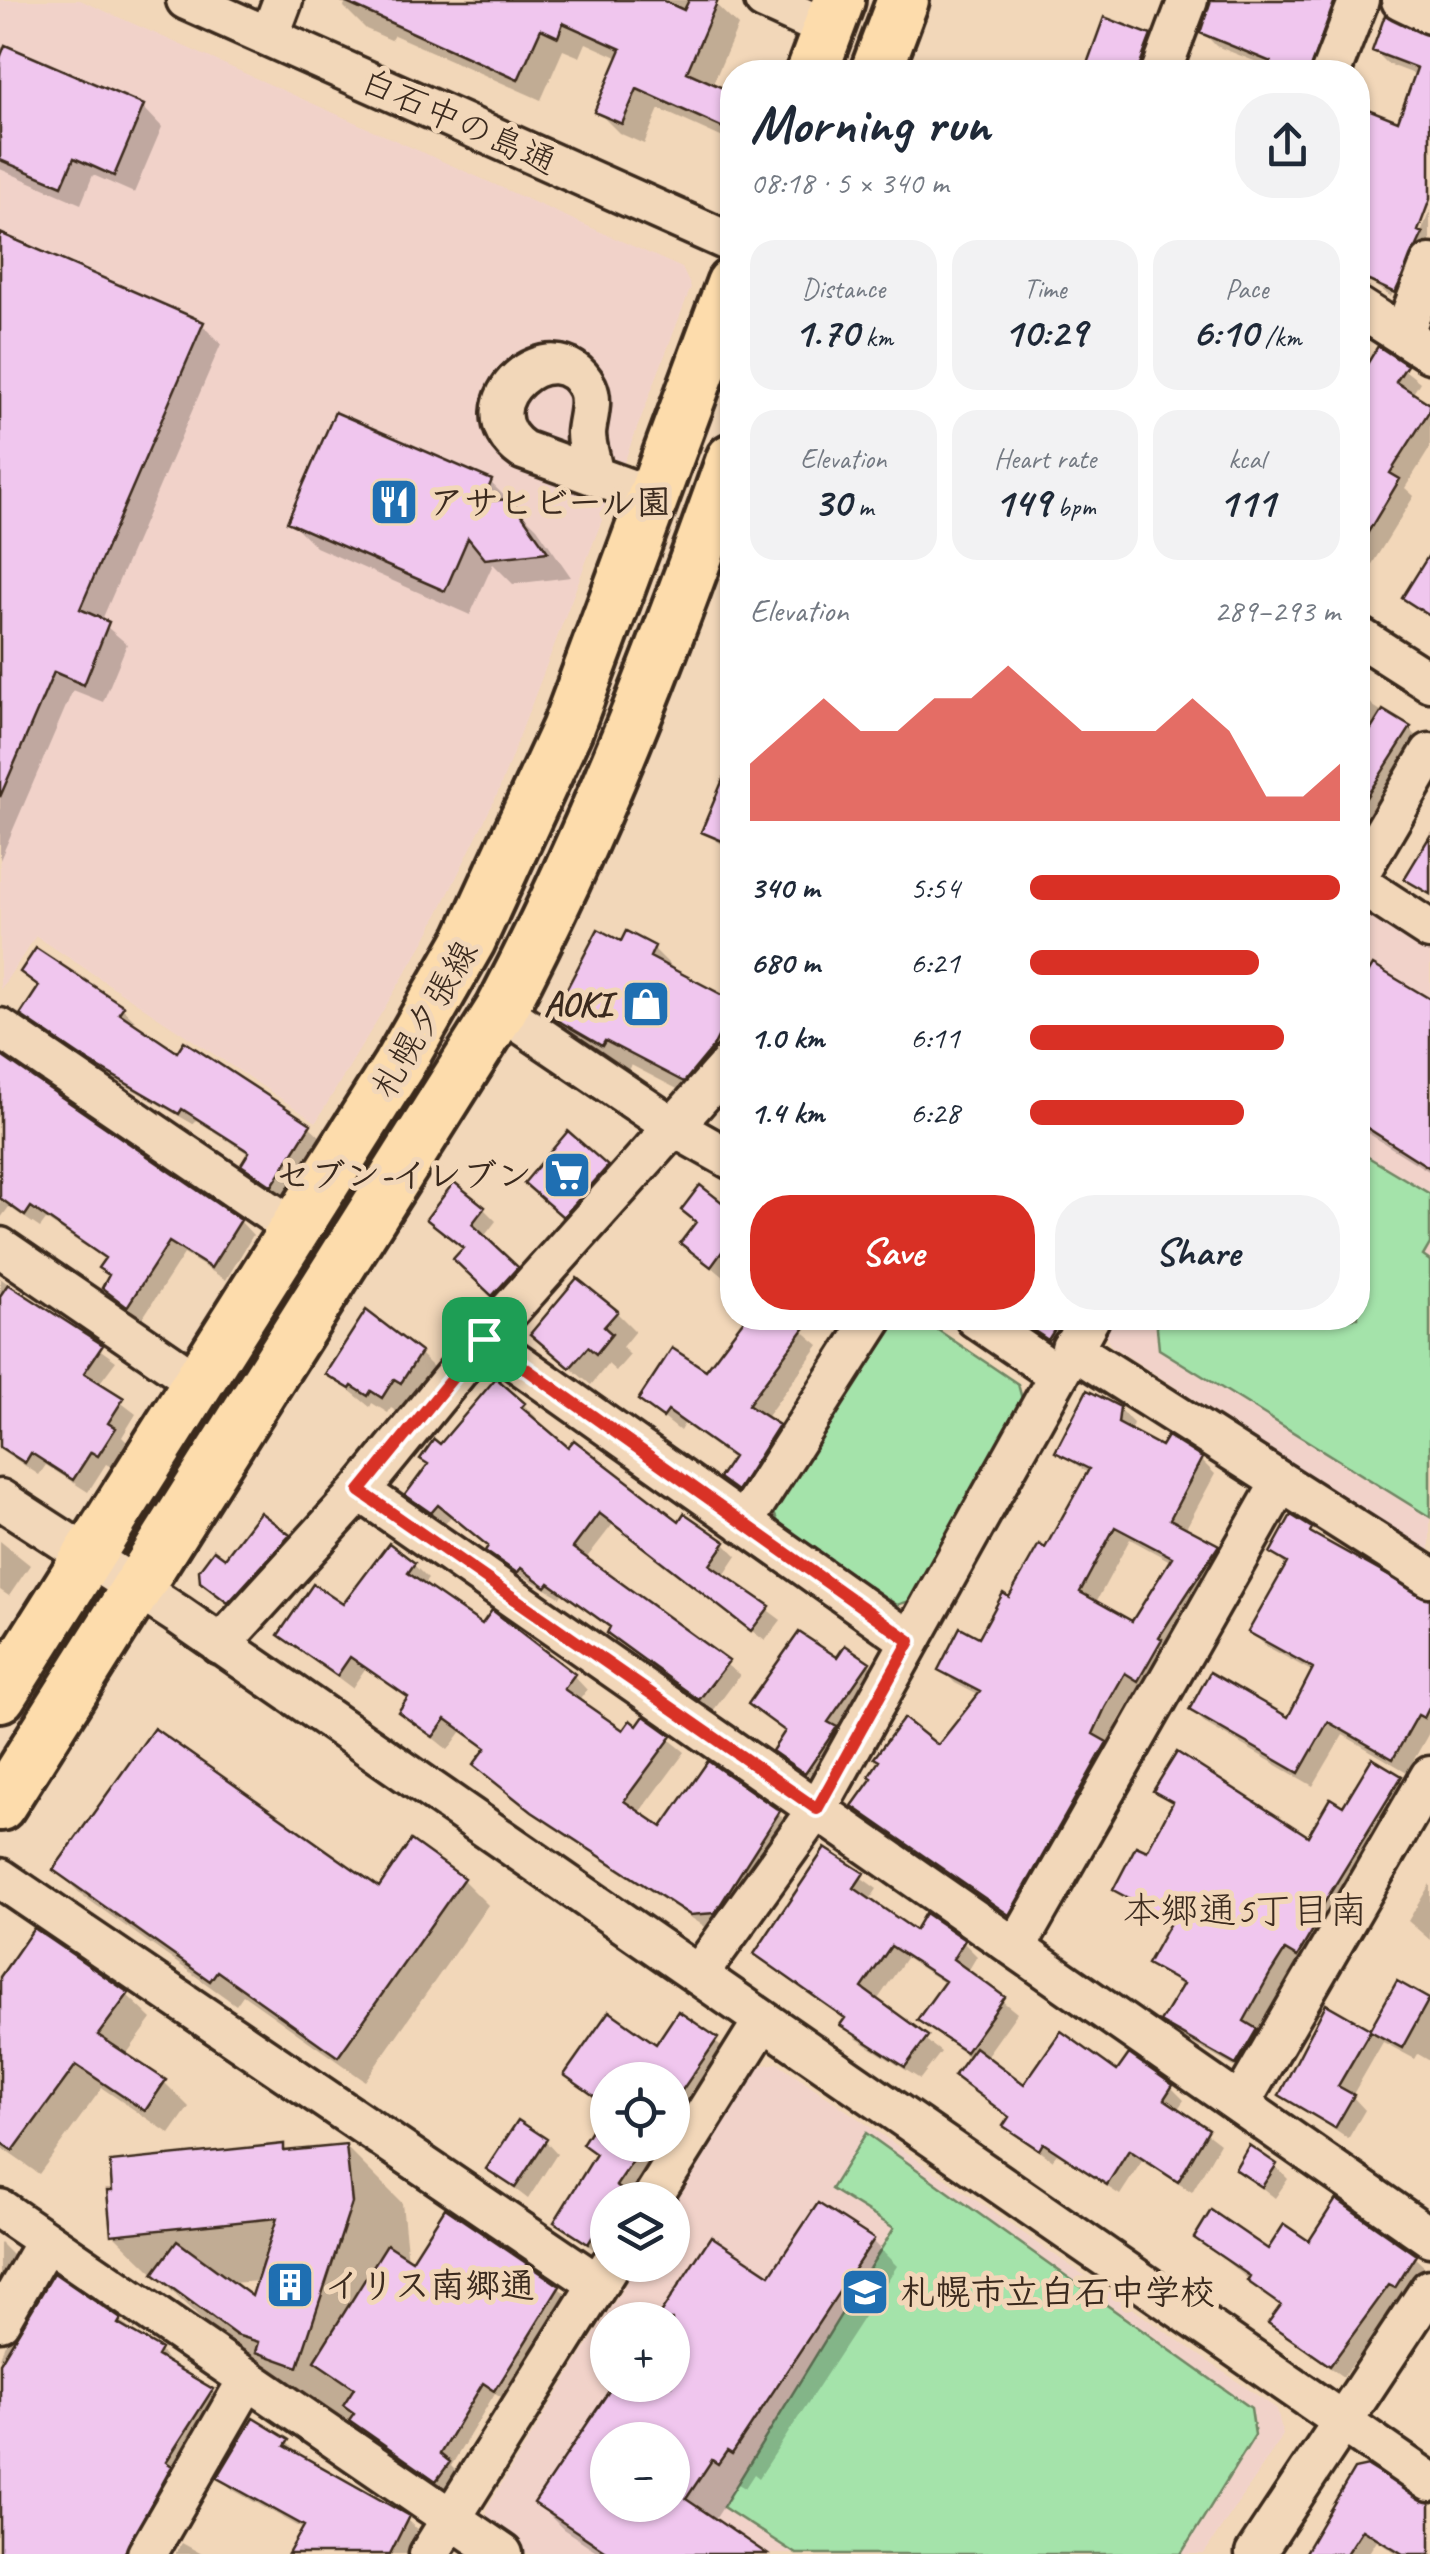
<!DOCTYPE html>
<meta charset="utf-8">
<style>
body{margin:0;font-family:Caveat,"Klee One",sans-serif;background:#f2f2f3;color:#1f2937;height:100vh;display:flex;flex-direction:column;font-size:38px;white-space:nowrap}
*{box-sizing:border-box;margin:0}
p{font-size:32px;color:#747a83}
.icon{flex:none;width:55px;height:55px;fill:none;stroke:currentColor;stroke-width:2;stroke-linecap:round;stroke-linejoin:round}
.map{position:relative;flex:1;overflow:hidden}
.details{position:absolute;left:720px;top:60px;width:650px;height:1270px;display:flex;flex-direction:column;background:#fff;border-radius:40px;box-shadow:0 2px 8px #0004}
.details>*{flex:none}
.buttons{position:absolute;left:590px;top:2062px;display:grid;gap:20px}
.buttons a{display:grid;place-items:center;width:100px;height:100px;border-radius:50%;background:#fff;box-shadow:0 2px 8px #0004;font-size:50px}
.pin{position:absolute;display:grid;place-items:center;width:85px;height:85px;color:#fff;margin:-42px;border-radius:20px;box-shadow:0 5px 15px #0006}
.round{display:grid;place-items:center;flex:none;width:105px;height:105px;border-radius:40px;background:#f2f2f3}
.head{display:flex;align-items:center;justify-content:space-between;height:170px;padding:0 30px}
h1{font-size:55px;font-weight:800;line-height:75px}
.stats{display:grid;grid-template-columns:repeat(3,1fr);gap:15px;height:170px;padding:10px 30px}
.stats div{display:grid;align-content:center;border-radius:25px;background:#f2f2f3;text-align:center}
.stats b{font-size:42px;font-weight:800}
.stats small{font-size:28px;font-weight:400}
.stats p{font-size:28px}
.chart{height:280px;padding:20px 30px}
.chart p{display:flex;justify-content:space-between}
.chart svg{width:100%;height:180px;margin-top:10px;fill:#d93025;opacity:.7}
.primary-button{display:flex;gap:20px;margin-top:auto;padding:20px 30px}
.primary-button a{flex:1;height:115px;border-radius:40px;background:#d93025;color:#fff;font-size:40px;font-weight:800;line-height:115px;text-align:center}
.primary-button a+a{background:#f2f2f3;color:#1f2937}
ul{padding:0 30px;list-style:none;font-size:32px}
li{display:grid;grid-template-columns:160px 120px 1fr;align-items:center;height:75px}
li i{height:25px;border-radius:12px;background:#d93025}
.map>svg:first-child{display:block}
.built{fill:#f1d2c9;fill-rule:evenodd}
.green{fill:#a4e3aa;stroke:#708664;stroke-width:2.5}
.shadow{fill:#0003;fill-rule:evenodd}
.building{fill:#f0c6ee;stroke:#3b2a1e;stroke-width:2.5;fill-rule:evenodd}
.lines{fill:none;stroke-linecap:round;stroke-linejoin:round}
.minor-casing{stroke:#3b2a1e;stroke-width:45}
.major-casing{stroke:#3b2a1e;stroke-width:58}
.minor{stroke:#f2d7b9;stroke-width:38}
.major{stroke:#fddcac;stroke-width:50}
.route-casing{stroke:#fff;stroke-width:20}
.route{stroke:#d93025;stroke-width:12}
.labels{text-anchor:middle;stroke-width:10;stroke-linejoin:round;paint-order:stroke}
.street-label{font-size:35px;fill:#3b2a1e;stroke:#f2d7b9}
.poi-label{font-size:35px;font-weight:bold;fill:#3b2a1e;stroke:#f2d7b9;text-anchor:start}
.neighbourhood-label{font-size:38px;fill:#3b2a1e;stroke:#f2d7b9}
</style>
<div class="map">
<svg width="1430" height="2554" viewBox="0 0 1430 2554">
<rect width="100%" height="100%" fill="#f2d7b9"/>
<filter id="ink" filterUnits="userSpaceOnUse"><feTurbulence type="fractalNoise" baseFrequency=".01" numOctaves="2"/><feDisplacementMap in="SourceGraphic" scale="20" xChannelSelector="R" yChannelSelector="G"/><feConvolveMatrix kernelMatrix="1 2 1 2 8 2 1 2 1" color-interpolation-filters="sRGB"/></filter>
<g filter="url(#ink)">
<path class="built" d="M0,0h80l602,268 9,19 -194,508 -71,144 -110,183 -280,-186 -36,54z
M1373,915l57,38v599l-320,-207 -5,-11 10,-16h243v-400z
M778,2063l499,346 6,26 -79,119h-679l-35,-25 -4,-20 151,-244h35l1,-58 87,-141zM608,2320h64v65h-64zM608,2440h64v65h-64z"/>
<path class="green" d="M1358,1151l72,43v50l-7,12 7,5v256l-271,-168 -3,-31h202z
M920,1318l98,66 4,15 -109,201 -16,5 -118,-81 -7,-15 126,-188z
M866,2133l385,275 4,27 -74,119h-385l-73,-47 171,-279 -63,-39z"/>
<path class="shadow" d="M346,0h365l27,26 -26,60 20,9v47l-73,-33 -15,35 -25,-11 -22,-22 22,-53 -33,-15 -6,14 -17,-7 -22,50 -147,-65 -3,5 -25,-11 -22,-22z
M1214,0h124l11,11 -22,61h-57l2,-4 -56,-22 -13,-14z
M1106,20l43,17 20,19 -7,16h-76z
M1430,40v156l-39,101 -28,-20 4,-17 -9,-4v-148l41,16 18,-49 -29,-11 -14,-14z
M0,64l143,43 19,20 -28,66 -41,-18 -12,29 -81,-35z
M1430,210v40l-21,55 -14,-6z
M0,236l202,89 19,19 -120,278 26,22 -24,58 -30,-12 -73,170z
M1379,350l41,32 -8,13 18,12v41l-25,40 9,8 -48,78 -8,-5v-182z
M490,482l47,46 34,49 -58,7 -20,-20 -23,51 -154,-68 -26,-26z
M1358,687l15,19 37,23 19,20 -71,109z
M732,762v89l-28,-19z
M622,944l31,4 26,26 53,28v77l-22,27 -79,-41 -3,5 -47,-27 -26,-26z
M1374,968l56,34v170l-72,-45v-131z
M23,972l99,36 13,12 -3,5 46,30 131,71 13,12 -37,58 -41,-31 6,-10 -54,-35 -3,4 -89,-51 -68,-46 -13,-13 18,-26z
M0,1062l240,159 13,14 -27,45 -42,-26 -42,65 -37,-32 6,-10 -10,-10 5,-7 -60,-40 -6,8 -31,-21 -9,12z
M732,1114v22l-8,-8z
M568,1134l58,53 -42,47 -38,-32z
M700,1189l32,25v52l-8,11 -41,-34 15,-19z
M484,1209l12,12 -13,17 46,43 -23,25 -50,-47 9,-9 -36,-31z
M0,1278l116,83 -18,24 38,29 -14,23 7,7 -16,24 -7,-4 -18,28 -42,-27 -7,10 -39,-26z
M616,1312l19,19 -13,16 8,8 -14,16 -8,-7 -17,21 -38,-32z
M748,1318h39l32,27 -54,74 28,23 -40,62 -31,-26 12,-18 -50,-36 -4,7 -39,-31 66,-26z
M834,1318h26l-9,12z
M1009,1318h62l-10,33z
M420,1354l19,19 -37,42 -11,-7 -3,5 -16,-10 -2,4 -42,-34z
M523,1404l13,13 -3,3 36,30 111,74 45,20 12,12 -14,21 58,43 -16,21 -152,-117 -28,36 155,115 -27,36 -91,-66 -12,-12 2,-4 -49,-36 -3,4 -59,-34 -13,-13 3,-3 -39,-32 -7,9 -37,-29 32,-48z
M1119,1409l14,14 -2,10 31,17 39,10 14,14 -30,56 33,17 14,14 -79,132 -13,-8 -22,37 -10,24 12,12 -96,169 -169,-121 84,-57 41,-53 -25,-13 -14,-14 39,-29 66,-88 43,-78 -31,-23zM1130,1539l42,23 -40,63 -37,-21z
M1310,1530l11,11 109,62v128l-23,41 -64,-37 -30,51 -107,-62 -14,-14 97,11 24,-49 -47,-26 -15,-14 36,-65 -14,-14z
M288,1537l19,19 -59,65 -45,-41 22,-19z
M0,1541l30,24 -21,31 -9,-6z
M414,1565l14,14 -6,7 60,42 91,47 14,15 -9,12 45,32 15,-4 7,-10 40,32 -46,62 23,16 116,-17 14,14 -63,99 -22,2 -158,-103 -73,-60 11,-15 -25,-19 -14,19 -47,-38 9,-12 -45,-31 -13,19 -71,-53 62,-27z
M837,1660l31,4 13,12 -61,108 -45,-33 12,-18 -36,-29z
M1400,1778l13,13 -103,177 -12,-7 -16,26 -25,45 11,12 -18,32 -74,-42 -13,-13 21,-33 -34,-25 21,-38 -43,-23 -12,-13 32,-34 26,-49 -17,-16 152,50 35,-31z
M826,1852l51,37 -8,12 46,32 48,9 14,14 -10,17 50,40 -32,45 39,29 94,-13 53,13 13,13 -7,10 43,33 -28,49 -50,-31 -22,34 -63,-41 -5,6 -33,-22 -12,-12 4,-7 -41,-31v-30l-50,-38 26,-36 -40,-26 -30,44 65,50 -21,27 -63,-40 -14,-14 3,-5 -74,-53 -14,-14z
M56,1870l323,21 84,-11 25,25 -123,176 -122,-86 -7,10 -154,-110z
M1430,1884v56l-22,-19z
M0,1981l127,14 25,24 -27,37 39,26 25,25 -19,27 -68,-46 -63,86 -39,-27z
M1398,1984l32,18v59l-12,-7 -3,5 -32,-17 -31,54 13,14 -17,29 -66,-45 45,-87 44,26z
M679,2015l52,39 -59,85v-59h-64v27l-41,-32 89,-27z
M545,2141l12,13 -29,45 -39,-30z
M585,2144l83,1 -38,55h-22v48l-6,8 -45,-35 41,-64z
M283,2147l6,6 57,-6 56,56 6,58 151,27 12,11 -63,102 -13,-8 -44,73 9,9 -11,16 -96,-70 -39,-13 -102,-78 -99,-96zM260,2281l-7,19 -23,-17z
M1275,2166l13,13 -13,19 -37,-29z
M1197,2238l72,14 41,-7 104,12 13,12 -19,30 -5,-4 -60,82 -59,-42 -12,-12 11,-16z
M872,2241l25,25 -138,212 -5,-4 -9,14 -7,-4 -24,37 49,33h-162l-38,-25 -26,-26 79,-118h56v-65h-13zM608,2440h64v65h-64z
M0,2243l20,20 -20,35z
M119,2321l41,30 13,17 39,23 14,14 -84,149h-142v-196l5,-14 16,-10z
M287,2442l12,14 110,66 13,12 -12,20h-119l14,-24 -72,-40 -13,-13z
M1355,2472l75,41v41h-32l-21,-14 -9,14h-63z
M182,2543l20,11h-27z"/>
<path class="building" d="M340,0h322l22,10 5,-10h29l-31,72 45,20v40l-95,-43 -15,35 -28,-12 27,-63 -58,-26 -5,14 -17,-8 -23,51z
M1211,0h124l-26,72h-42l4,-10 -71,-29z
M1385,15l45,21v163l-12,32 5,2 -28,60 -37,-17 8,-22 -8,-4v-145l40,16 19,-53 -45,-17z
M1104,17l47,18 -14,37h-53z
M5,45l139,60 -30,71 -40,-18 -12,28 -62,-26v-102z
M0,233l204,89 -124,287 29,13 -25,63 -30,-13 -54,125z
M1378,346l29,19 -11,17 34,22v6l-40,63 10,6 -42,70v-170z
M335,412l157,68 -9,21 28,-2 37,53 -63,7 -17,-21 -23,53 -158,-69z
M1430,553v63l-28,-18z
M1383,710l28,17 -53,83v-60z
M732,758v87l-31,-13z
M1430,836v58l-26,-15z
M598,929l23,12 5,-10 29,15 -5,11 82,43v9l-19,38 -29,35 -79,-41 -3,5 -50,-29z
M36,948l88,58 -5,7 58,39 7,-11 127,83 -39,62 -31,-21 8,-13 -67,-43 -3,5 -91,-53 -68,-46 19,-29 -19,-14z
M1373,965l57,34v169l-72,-46v-131z
M0,1055l241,165 -30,48 -42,-26 -42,65 -25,-19 7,-13 -11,-7 7,-10 -74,-51 -6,9 -25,-18z
M568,1131l40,35 -45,51 -39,-34z
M454,1182l31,25 -13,17 46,43 -26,29 -39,-37 10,-11 -37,-29z
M700,1185l32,25v28l-21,29 -31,-24 16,-21 -15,-12z
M577,1278l41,33 -14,16 8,7 -16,20 -8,-7 -18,21 -40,-34z
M8,1284l95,61 -19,28 40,25 -16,25 8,5 -18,28 -7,-4 -18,28 -42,-27 -6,10 -25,-16v-151z
M366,1310l55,42 -20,31 -7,-4 -12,19 -11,-7 -3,5 -16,-10 -2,3 -25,-15z
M745,1318h67l-64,87 31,20 -42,66 -18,-13 14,-21 -65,-46 -5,7 -25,-18 34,-52 34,22z
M1028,1318h34l-14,22 -24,-16z
M496,1378l29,25 -4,4 47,40 6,-7 105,81 5,-8 42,29 -16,23 60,41 -19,25 -152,-118 -26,35 156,113 -30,39 -92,-67 3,-6 -61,-44 -3,4 -25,-19 -4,5 -32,-22 3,-5 -50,-41 -7,8 -26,-18 23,-31 -8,-5 14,-20 6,5z
M1087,1390l33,17 -2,16 43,23 6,-10 35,22 -32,61 49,26 -60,92 3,2 -24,42 -13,-8 -20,35 -12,26 14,8 -98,173 -157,-109 20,-28 -3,-2 10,-15 -5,-3 30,-40 34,27 42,-53 -42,-22 22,-43 19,10 24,-44 6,4 30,-53 6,4 44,-79 -34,-17zM1115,1527l57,30 -40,64 -52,-29z
M260,1512l30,23 -62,68 -28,-21 -1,-12 15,-20 11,8z
M1291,1515l21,13 -2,4 120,67v107l-6,12 -6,-3 -25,44 -65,-37 -29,51 -110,-63 21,-38 78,45 25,-49 -65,-36 39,-69 -17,-10z
M389,1543l26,20 -7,10 74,51 10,-14 83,64 -11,15 59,41 7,-10 7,6 7,-10 28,20 -48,65 38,26 46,-66 72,50 -65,102 -25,2 -158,-103 -59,-47 13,-17 -40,-29 -13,18 -35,-25 10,-15 -58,-40 -13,19 -59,-41 35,-51 30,20z
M799,1632l38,25 8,-12 25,17 -42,60 9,5 -32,47 -33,-23 13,-20 -37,-27z
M154,1728l225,159 32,-47 53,38 -126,179 -121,-86 -7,10 -157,-111z
M1177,1752l131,84 22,-38 13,8 29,-48 30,18 -89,145 4,2 -20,34 -12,-7 -15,24 -26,47 13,8 -21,36 -76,-43 23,-38 -36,-20 24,-43 -58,-31 23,-44 11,5 26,-49 -20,-11z
M825,1848l39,25 -10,15 61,42 10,-17 40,27 -12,19 52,38 -39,55 -49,-32 28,-39 -54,-35 -29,42 66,48 -23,31 -65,-42 5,-7 -91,-64z
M34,1928l95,65 -31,42 68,45 -21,31 -69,-46 -63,86 -13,-9v-165z
M1397,1981l32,18 -27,49 -32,-17 -32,55 16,9 -19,33 -56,-33 47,-91 44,25z
M609,2011l47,33 22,-33 40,27 -46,67v-25h-64v65h36l-28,41 6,4 -6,10h-8v13l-20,31 -34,-22 42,-68 -14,-10 25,-39 -43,-30z
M1061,2031l56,40 12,-17 44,31 -9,14 45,30 -31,53 -49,-32 -22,35 -64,-42 -4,7 -36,-24 6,-9 -55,-41 21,-29 49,37z
M518,2120l29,19 -32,49 -29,-19z
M284,2144v7l62,-6 6,58 -54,164 -42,-15 3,-10 -23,-7 -83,-61 24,-33 75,55 25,-78 -166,17 -4,-44h5l-2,-29z
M1249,2145l28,19 -15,23 -27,-18z
M1336,2199l80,56 -21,33 -6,-3 -59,81 -62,-43 13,-18 -34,-24 3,-5 -56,-38 17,-28 57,39 16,-25 25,17z
M818,2203l56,36 -142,215 -5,-3 -9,13 -6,-4 -26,39 81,55h-157l-76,-51 79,-118h59v-65h-16l55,-84 59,39zM608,2440h64v65h-64z
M445,2208l115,78 -65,105 -12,-8 -43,71 10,8 -14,19 -87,-61 5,-7 -11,-8 11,-17 -40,-27 73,-117 25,16z
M54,2273l67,46 -3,5 43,25 -4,7 56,33 -47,73 6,4 -48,88h-124v-191z
M253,2418l36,22 -4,6 124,70 -19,38h-102l16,-28 -87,-48z
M1368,2466l62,38v50h-27l-41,-25 -16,25h-42l50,-85z"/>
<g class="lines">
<g class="minor-casing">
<path id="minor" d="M186,0l546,243
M764,0l64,29
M1401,0l29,14
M269,37l14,-37
M1161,72l27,-72
M1331,72l28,-72
M1358,307l72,46
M1403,335l27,-71
M593,472c-2,-12 -7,-26 -7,-39 1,-15 8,-31 1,-46 -32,-62 -128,18 -64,63l130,47
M1358,636l72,46
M1358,876l72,-123
M1358,883l72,47
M501,1010l174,118 57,32
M0,1028l295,201
M0,1247l197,135
M975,1318l82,56
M484,1339l426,302
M1071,1348l359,229
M360,1491l1070,746
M0,1499l177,115 1253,868
M743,1523l131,-205
M220,1645l140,-154 124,-152 248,-278
M0,1878l598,406
M1016,1948l265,-466
M699,1974l118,-165 273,-491
M1240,2104l190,-328
M651,2200l112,-179
M0,2209l503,345
M0,2321l46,-80
M147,2554l101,-175
M429,2554l181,-289
M1255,2554l175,-265"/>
</g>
<g class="major-casing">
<path id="major" d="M812,72l27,-72
M876,72l27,-72
M0,1696l398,-630 72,-126 97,-211 165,-445
M0,1805l501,-795c94,-178 164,-362 231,-551"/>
</g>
<use href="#minor" class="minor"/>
<use href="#major" class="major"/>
</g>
</g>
<g class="lines" filter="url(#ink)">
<g class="route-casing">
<path id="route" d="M484,1339l426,302 -93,168 -457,-318z"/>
</g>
<use href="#route" class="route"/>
</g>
<defs>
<g id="restaurant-square" transform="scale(2.5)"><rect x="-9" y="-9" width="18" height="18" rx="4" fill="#1f6fb2" stroke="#f2d7b9"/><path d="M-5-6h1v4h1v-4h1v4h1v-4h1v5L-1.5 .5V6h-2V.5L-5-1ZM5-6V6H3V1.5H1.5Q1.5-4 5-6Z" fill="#fff"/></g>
<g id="shop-square" transform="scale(2.5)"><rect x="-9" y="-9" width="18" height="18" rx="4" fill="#1f6fb2" stroke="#f2d7b9"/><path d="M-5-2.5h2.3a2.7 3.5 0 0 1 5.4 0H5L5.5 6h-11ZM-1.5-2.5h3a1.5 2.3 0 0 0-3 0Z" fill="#fff"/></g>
<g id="supermarket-square" transform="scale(2.5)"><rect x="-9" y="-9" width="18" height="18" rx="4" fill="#1f6fb2" stroke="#f2d7b9"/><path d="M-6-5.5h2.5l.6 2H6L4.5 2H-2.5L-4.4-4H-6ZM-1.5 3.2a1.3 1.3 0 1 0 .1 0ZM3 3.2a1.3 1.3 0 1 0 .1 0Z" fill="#fff"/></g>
<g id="building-square" transform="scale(2.5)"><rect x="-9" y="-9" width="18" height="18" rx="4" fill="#1f6fb2" stroke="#f2d7b9"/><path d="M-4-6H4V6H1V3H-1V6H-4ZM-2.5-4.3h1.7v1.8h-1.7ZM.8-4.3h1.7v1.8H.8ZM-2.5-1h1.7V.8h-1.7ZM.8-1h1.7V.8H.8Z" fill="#fff"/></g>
<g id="school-square" transform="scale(2.5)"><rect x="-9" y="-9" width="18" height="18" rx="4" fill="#1f6fb2" stroke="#f2d7b9"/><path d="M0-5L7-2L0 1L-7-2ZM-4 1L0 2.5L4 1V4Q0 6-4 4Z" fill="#fff"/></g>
</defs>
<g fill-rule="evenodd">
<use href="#restaurant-square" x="394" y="502"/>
<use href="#shop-square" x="646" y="1004"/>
<use href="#supermarket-square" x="567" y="1175"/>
<use href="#building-square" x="290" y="2285"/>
<use href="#school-square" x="865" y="2292"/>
</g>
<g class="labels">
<g class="street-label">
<text transform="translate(459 121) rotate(24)" y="12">白石中の島通</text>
<text transform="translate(424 1019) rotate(-60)" y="12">札幌夕張線</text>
</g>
<g class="poi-label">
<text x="429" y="514">アサヒビール園</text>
<text x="611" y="1016" text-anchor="end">AOKI</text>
<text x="532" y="1187" text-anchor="end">セブン-イレブン</text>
<text x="325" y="2297">イリス南郷通</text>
<text x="900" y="2304">札幌市立白石中学校</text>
</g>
<g class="neighbourhood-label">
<text x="1245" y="1923">本郷通5丁目南</text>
</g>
</g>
</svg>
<div class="buttons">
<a><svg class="icon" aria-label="locate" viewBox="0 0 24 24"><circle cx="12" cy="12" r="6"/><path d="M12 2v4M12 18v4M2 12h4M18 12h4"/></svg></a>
<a><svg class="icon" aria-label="layers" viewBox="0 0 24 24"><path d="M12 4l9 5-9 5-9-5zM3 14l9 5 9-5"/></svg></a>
<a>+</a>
<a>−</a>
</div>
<div class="pin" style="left:484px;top:1339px;background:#1e9e55"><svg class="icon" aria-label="arrive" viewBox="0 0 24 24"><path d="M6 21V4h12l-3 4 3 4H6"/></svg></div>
<section class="details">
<div class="head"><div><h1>Morning run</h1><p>08:18 · 5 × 340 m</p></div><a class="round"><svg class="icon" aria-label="share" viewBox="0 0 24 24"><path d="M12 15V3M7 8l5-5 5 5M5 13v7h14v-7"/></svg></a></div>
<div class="stats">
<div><p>Distance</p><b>1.70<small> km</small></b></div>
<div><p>Time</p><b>10:29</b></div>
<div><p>Pace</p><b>6:10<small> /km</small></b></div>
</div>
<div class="stats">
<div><p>Elevation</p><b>30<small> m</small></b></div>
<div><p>Heart rate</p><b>149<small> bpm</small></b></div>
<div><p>kcal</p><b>111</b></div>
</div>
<div class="chart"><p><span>Elevation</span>289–293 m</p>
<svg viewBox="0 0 160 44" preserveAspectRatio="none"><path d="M0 44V30L10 22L20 14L30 22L40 22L50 14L60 14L70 6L80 14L90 22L100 22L110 22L120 14L130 22L140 38L150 38L160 30V44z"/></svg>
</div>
<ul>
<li><b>340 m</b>5:54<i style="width:100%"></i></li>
<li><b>680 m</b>6:21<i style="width:74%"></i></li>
<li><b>1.0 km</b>6:11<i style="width:82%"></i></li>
<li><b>1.4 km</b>6:28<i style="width:69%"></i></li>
</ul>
<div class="primary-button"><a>Save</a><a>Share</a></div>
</section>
</div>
